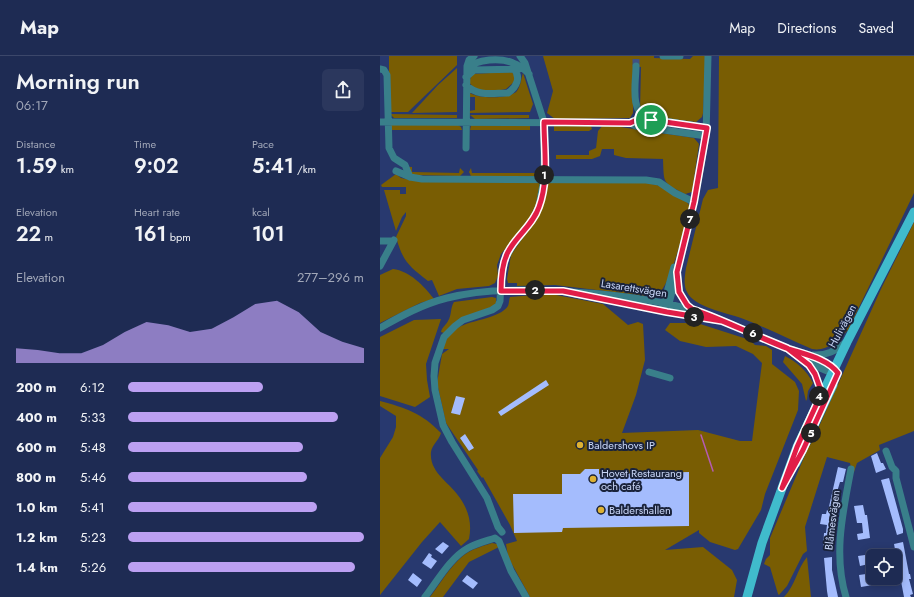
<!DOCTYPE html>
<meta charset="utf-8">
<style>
body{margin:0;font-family:Jost,sans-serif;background:#2b375d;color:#f1f3f6;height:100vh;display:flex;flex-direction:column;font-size:15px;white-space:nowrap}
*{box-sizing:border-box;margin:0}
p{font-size:13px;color:#a1a7b8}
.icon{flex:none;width:22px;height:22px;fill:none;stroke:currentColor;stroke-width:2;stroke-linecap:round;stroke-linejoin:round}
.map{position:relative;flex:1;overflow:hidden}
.sheet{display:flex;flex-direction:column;background:#1e2b53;width:380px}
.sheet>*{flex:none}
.fabs{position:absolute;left:486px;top:493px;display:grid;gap:8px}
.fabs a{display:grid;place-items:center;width:36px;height:36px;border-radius:6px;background:#1e2b53;box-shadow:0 2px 10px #0003,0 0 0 1px #3c476a;font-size:20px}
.pin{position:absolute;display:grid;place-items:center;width:34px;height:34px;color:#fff;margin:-17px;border:2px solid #fff;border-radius:50%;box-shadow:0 1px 4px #0007}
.km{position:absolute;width:20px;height:20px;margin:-10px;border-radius:50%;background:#222;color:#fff;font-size:11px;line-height:20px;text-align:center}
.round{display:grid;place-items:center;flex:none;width:42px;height:42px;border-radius:6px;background:#2b375d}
.headline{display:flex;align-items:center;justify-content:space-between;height:68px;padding:0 16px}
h1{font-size:22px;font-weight:600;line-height:30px}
.metrics{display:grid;grid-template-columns:repeat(3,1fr);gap:6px;height:68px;padding:4px 16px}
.metrics div{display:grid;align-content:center}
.metrics b{font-size:20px;font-weight:600}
.metrics small{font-size:11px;font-weight:400}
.metrics p{font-size:11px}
.chart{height:112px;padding:8px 16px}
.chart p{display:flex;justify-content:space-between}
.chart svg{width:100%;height:72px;margin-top:4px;fill:#bca0f2;opacity:.7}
ul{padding:0 16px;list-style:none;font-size:13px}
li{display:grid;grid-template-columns:64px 48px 1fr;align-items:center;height:30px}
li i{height:10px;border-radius:5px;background:#bca0f2}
header{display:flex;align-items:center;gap:24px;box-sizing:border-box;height:56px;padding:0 20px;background:#1e2b53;border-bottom:1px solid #3c476a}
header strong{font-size:19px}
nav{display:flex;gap:22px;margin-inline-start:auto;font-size:14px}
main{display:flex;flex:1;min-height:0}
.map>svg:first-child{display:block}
.green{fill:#795d03}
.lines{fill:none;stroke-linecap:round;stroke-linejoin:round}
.stream{stroke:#b55bb2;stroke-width:1.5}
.building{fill:#a4bcfd}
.minor-tunnel{stroke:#405183;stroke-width:7;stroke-dasharray:7 3.5;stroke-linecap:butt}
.minor{stroke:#397f8a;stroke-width:7}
.major{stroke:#40bbcc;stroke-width:9}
.route-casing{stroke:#fff;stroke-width:8}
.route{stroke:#e11d48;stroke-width:5}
.poi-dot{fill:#ddb133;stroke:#1a233b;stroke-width:1.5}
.labels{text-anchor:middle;stroke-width:4;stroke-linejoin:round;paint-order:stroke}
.street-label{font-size:11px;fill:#c9d6f7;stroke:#1a233b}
.poi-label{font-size:11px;fill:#c9d6f7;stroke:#1a233b;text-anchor:start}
</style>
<header>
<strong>Map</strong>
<nav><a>Map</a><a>Directions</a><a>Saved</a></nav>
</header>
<main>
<section class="sheet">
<div class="headline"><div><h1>Morning run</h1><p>06:17</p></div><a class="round"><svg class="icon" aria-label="share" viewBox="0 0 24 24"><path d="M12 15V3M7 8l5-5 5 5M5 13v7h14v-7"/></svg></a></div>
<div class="metrics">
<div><p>Distance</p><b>1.59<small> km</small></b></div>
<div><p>Time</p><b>9:02</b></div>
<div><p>Pace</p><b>5:41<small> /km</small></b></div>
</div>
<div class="metrics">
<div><p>Elevation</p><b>22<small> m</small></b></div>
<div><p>Heart rate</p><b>161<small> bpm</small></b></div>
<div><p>kcal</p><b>101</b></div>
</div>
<div class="chart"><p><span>Elevation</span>277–296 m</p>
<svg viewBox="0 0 160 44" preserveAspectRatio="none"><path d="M0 44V35L10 36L20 38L30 38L40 33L50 25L60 19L70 21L80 25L90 23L100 16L110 8L120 6L130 13L140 25L150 31L160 35V44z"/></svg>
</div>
<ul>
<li><b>200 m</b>6:12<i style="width:57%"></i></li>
<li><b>400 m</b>5:33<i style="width:89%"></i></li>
<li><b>600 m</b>5:48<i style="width:74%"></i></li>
<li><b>800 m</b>5:46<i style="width:76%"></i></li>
<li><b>1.0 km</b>5:41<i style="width:80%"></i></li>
<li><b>1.2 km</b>5:23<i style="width:100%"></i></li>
<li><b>1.4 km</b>5:26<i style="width:96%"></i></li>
</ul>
</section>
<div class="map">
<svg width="534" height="541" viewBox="0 0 534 541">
<rect width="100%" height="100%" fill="#28396f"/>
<path class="green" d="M9,0h68v9l-49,47h-19z
M163,0h111v2l36,1 3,-3h13l-3,57 -1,4 -6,5 -49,-6 -7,-6 1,-43 -7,-1 -1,47 -3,5 -75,1 -8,-6 6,-22z
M339,0h195v137l-66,137c-11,10 -21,22 -36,19 -24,-10 -47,-22 -71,-31 -14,-5 -47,-11 -54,-26 -4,-7 -2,-17 -1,-24l17,-69 5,-9 10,-2z
M77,12v44l-45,1 26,-28z
M132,16l2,3v7l-8,7c-12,2 -30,5 -37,-7l3,-8z
M143,17l10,31 -3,8 -61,1v-2l6,-1v-13h-6v-3l1,-1c9,6 40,6 47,-2 4,-6 4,-12 6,-18z
M10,58l66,1h1v3h-63z
M90,59h59v3l-54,1z
M11,69h67l3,2 1,3h-70l-2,-1z
M91,69l59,1v4h-60z
M174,69l37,1 1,3 -3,2h-35z
M223,69l11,1 80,12 5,6 -7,48 -7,2c-23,-12 -21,-10 -22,-35l-37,-1 -12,-3v-6h-12l-2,7 -8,3h-36v-4h33v-4l7,-3 2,-17z
M28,111h4v5l47,1 1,-5 4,4 -4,4 -48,-1z
M91,112l1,5h67v-4l1,7h-69l-2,-4z
M16,118l5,4 15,3h124l1,5 -7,27 -33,41 -4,11 1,11 -3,7 -6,3 -32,3 -18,7 -7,-16 -4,1c-19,-15 -25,-19 -32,-44l10,-21v-4l-4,5 -6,14 -12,-41h16v4h6v-7h-24l-1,-2z
M169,125l93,1 19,4 26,16 2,3v4c-6,22 -16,70 -31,86l-11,1 -92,-11 -38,1v-3h-9l-1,-4 4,-24 30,-44z
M534,166v209l-35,14 1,5 -23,13 -3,9h-2l-2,-9 -23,-6 -22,70 2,24 -4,3 -16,32 -8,9 -1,-1 -8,-27 -6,-3 2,-5 4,-4v-17l38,-90 4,-6 69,-153z
M13,213c17,2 31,17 41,30l-14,4 -40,20v-48z
M154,239h22l47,9 25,21 10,-3 5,2 2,36 -9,35 -14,38 76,-3 42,11h12l10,-78 -9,-9 -17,-8 -30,1 -26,-6 -15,-11 5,-7h27l53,17 5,5 11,1 6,4v14l23,18 4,9 -1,19 -33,84 -4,16 -23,39 -3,1 -25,-8 -11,-9v-3l-34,20 38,-3 29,23 5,10 -3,17h-204l-22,-40 -2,-13 11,-3 -7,-16 -27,-48 -1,1 -5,-7 1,-1 -32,-47 -9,-40 5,-29 7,-5h-7c3,-7 6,-14 12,-19 13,-10 46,-11 54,-24 1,-2 1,-7 2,-9z
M112,241l4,1v5l-2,3 -50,27 -3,-1c1,-5 5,-7 7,-11 4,-6 2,-13 6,-19z
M61,263l-15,45 1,16 3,17 -15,10 -35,-11v-59l34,-17z
M405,300c12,6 22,15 28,27l-5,8 -1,8 -1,2 -4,-17 -19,-22z
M0,345c26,7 42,12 61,32 -2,7 -9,12 -10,19 -2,21 20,31 29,46 9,13 12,26 9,41l-8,7 -21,-24 -18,20 -42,53v-137l13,-21 3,-10v-11l-16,-10z
M112,487l5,1 2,3 -30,15 -26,35h-13c10,-13 20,-31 34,-42 8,-6 19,-9 28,-12z
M427,501l4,40h-27c11,-11 13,-28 23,-40z"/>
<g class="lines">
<path class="stream" d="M321,379l12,36"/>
</g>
<path class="building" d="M166,324l3,5 -48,31 -3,-4z
M76,340l9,2 -5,17 -9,-2z
M85,378l9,14 -5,3 -9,-13z
M497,397l4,10h2l3,6 -10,4 -5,-17z
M458,411l8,2 -3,13h-3l-3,10 3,1 -2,13h-2l-1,3 -1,-1 -3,25h1v12h-2v5h-7l1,-17h2l1,-8 -7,-1 2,-10h4l1,-4 1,1z
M205,413h14v5l90,-2v54l-126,2 -1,4 -48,1 -1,-39h49v-20h18z
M509,422l14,51v4l-6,2 -16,-55z
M483,449l2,10h2l3,23 -12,2 -1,-6 6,-1 -1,-10h-5l-3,-17z
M63,486l6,4 -7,8 -7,-5z
M523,486l6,32h1l1,5h-2l4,15 -3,1 1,2h-7l-10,-53z
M49,497l3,2 -1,2 6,4 -6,8 -9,-6z
M485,499l1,4 6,-1 1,5 -13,3 -2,-10z
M452,501v13l6,27h-10l-1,-6 -3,-33z
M33,517l9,7 -5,7 -9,-7z
M486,518l1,5 5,-1 1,7 -12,2 -2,-12z
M87,519l11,8 -5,6 -11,-8z"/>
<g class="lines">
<path class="minor-tunnel" d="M256,10v-10"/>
<path class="minor" d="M283,0h17
M256,10c0,17 -7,46 13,54
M0,13l4,1 3,5 2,73 5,10 11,7 5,12
M88,13c8,-11 34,-11 45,-6 6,2 11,6 16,11
M86,21l8,-7 45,-1
M86,29c12,12 27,8 42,8 9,-6 13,-16 6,-24
M0,66l250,1c20,-8 56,2 77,5
M250,67l6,3 70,10
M86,92l1,-82 2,-6 5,-4
M16,115l14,6 12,2 224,1 13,2 16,11 19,9
M0,185h13
M0,210l14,-26
M298,222c0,14 4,23 14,31
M195,238l139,26
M283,251l11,-40
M287,256l27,-110 12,-66 2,-80
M0,272c21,-12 43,-24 67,-30 34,-9 71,-9 106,-7 51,2 104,7 153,23l81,34 23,7 24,13 4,5
M412,295c10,8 32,21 44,22
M433,299c13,1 22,-4 32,-12
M426,307c10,9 15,20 13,33
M269,316l21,6
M506,395l6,16 4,4v7l18,69
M122,476l-4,-5 -11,-29 -35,-56 -9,-17 -8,-35 -1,-14 1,-13 9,-26 11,-11 8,-6 29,-10 6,-4 2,-5 1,-20 4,-22 8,-14 20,-26 6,-13 5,-27v-57l-19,-59 -5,-7
M45,541c13,-17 25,-39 43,-49 9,-5 18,-7 27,-10l4,3 12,30 15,26
M466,541c-13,-43 -3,-85 5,-128"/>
<path class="major" d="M416,407l37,-78
M367,541l15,-54 35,-96 50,-105 67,-130"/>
</g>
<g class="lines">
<g class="route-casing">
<path id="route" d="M271,64h-14l-7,3 -86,-1c0,27 5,58 -5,85 -6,18 -23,29 -31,45 -6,11 -7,26 -7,39h62l104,21 55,9 65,27 22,17 6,9 5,14 -2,13 -21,46 -15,41 21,-38 35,-77c-11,-15 -35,-19 -52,-25 -31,-12 -61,-28 -94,-39l-5,-4 -8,-13 -2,-20 17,-70 13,-74 -56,-8"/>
</g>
<use href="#route" class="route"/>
</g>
<g class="poi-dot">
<circle cx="200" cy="389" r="4"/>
<circle cx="213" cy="423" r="4"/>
<circle cx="221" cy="454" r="4"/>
</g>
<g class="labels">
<g class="street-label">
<text transform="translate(254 232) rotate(9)" y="4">Lasarettsvägen</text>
<text transform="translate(462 270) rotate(-62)" y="4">Hulivägen</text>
<text transform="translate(452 464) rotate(-83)" y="4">Blåmesvägen</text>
</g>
<g class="poi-label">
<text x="208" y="393">Baldershovs IP</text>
<text x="221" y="421">Hovet Restaurang<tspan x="221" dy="13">och café</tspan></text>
<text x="229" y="458">Baldershallen</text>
</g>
</g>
</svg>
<div class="fabs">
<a><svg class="icon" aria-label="locate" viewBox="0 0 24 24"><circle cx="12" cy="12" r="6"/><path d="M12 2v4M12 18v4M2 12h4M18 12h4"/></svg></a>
</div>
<div class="pin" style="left:271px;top:64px;background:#1e9e55"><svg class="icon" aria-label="arrive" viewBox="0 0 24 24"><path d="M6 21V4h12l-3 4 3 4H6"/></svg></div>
<b class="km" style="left:164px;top:119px">1</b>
<b class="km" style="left:155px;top:234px">2</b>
<b class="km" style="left:314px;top:261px">3</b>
<b class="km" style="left:439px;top:340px">4</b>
<b class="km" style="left:431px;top:377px">5</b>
<b class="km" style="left:373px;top:277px">6</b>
<b class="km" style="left:310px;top:163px">7</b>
</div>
</main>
